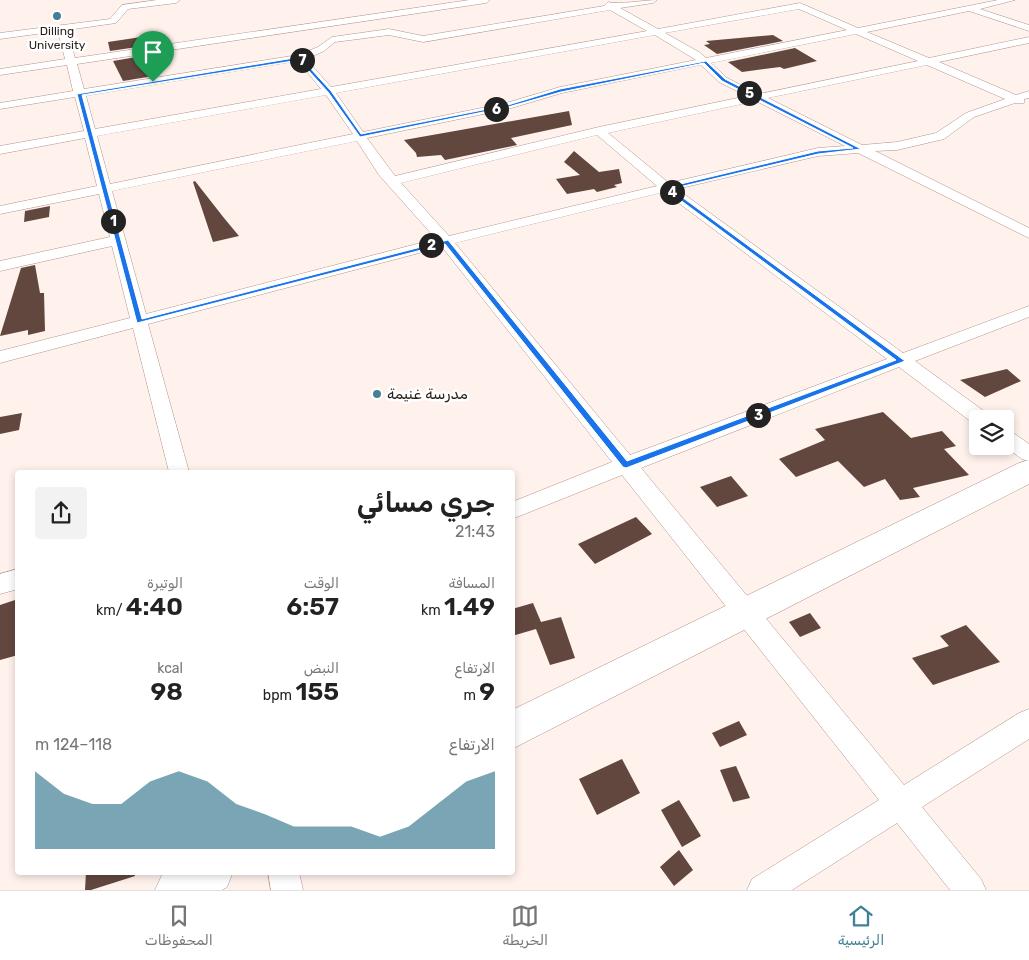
<!DOCTYPE html>
<html lang="ar">
<meta charset="utf-8">
<style>
body{margin:0;font-family:Rubik,"Noto Naskh Arabic",sans-serif;background:#f2f2f2;color:#222;direction:rtl;height:100vh;display:flex;flex-direction:column;font-size:19px;white-space:nowrap}
*{box-sizing:border-box;margin:0}
p{font-size:16px;color:#767676}
.icon{flex:none;width:28px;height:28px;fill:none;stroke:currentColor;stroke-width:2;stroke-linecap:round;stroke-linejoin:round}
.map{position:relative;flex:1;overflow:hidden;direction:ltr}
.panel{position:absolute;left:15px;top:470px;width:500px;height:405px;display:flex;flex-direction:column;background:#fff;border-radius:5px;box-shadow:0 2px 8px #0003;direction:rtl}
.panel>*{flex:none}
.buttons{position:absolute;left:969px;top:410px;display:grid;gap:10px}
.buttons a{display:grid;place-items:center;width:45px;height:45px;border-radius:5px;background:#fff;box-shadow:0 2px 8px #0003;font-size:25px}
.pin{position:absolute;display:grid;place-items:center;width:42px;height:42px;color:#fff;margin:-51px -21px;border-radius:50% 50% 50% 0;rotate:-45deg;box-shadow:0 0 5px #0007}
.pin .icon{rotate:45deg}
.km{position:absolute;width:25px;height:25px;margin:-12px;border-radius:50%;background:#222;color:#fff;font-size:14px;line-height:25px;text-align:center}
.round{display:grid;place-items:center;flex:none;width:52px;height:52px;border-radius:5px;background:#f2f2f2}
.head{display:flex;align-items:center;justify-content:space-between;height:85px;padding:0 20px}
h1{font-size:28px;font-weight:600;line-height:38px}
.metrics{display:grid;grid-template-columns:repeat(3,1fr);gap:8px;height:85px;padding:5px 20px}
.metrics div{display:grid;align-content:center}
.metrics b{font-size:25px;font-weight:600}
.metrics small{font-size:14px;font-weight:400}
.metrics p{font-size:14px}
.chart{height:140px;padding:10px 20px}
.chart p{display:flex;justify-content:space-between}
.chart svg{width:100%;height:90px;margin-top:5px;fill:#418095;opacity:.7}
.menu{display:flex;justify-content:space-around;align-items:center;height:70px;border-top:1px solid #e0e0e0;background:#fff;font-size:14px;color:#767676}
.menu a{display:grid;justify-items:center;gap:2px}
.menu .on{color:#418095}
.map>svg:first-child{display:block}
.building{fill:#62473e}
.lines{fill:none;stroke-linecap:round;stroke-linejoin:round}
.street-casing{stroke:#b39389;stroke-width:1}
.secondary-casing{stroke:#b39389;stroke-width:1}
.street{fill:#fff;fill-rule:evenodd}
.secondary{fill:#fff;fill-rule:evenodd}
.route{fill:#1a73e8;stroke:#fff;fill-rule:evenodd}
.poi-dot{fill:#418095;stroke:#fff;stroke-width:2}
.labels{text-anchor:middle;stroke-width:5;stroke-linejoin:round;paint-order:stroke}
.far-poi-label{font-size:12px;fill:#2a1e1b;stroke:#fff}
.poi-label{font-size:15px;fill:#2a1e1b;stroke:#fff;text-anchor:start}
</style>
<div class="map">
<svg width="1029" height="890" viewBox="0 0 1029 890">
<rect width="100%" height="100%" fill="#fff1ec"/>
<path class="building" d="M773,35l10,6 -66,13 -13,-9 6,-1 -4,-3z
M148,36l3,9 -41,6 -2,-9z
M795,48l22,13 -33,8 -4,-2 -38,5 -14,-10z
M154,54l6,21 -37,6 -10,-20z
M569,111l3,14 -61,13 6,7 -72,15 -4,-5 -24,2 -1,-4 -12,-13z
M574,151l25,21 20,-3 3,14 -8,2 3,2 -20,5 -3,-3 -27,5 -11,-15 24,-4 -16,-13z
M195,181l29,37 15,18 -26,6 -20,-60z
M50,206l-1,11 -25,5 1,-11z
M35,265l5,28h4l1,38 -17,4v-5l-28,6 21,-68z
M1007,369l14,12 -36,16 -25,-17z
M883,412l28,26 31,-7 14,15 -12,3 25,26 -56,13 7,9 -20,3 -15,-21 -21,8 -26,-26 -42,16 -17,-18 46,-19 -10,-11z
M22,413l-3,17 -19,4v-17z
M731,476l17,20 -31,11 -17,-20z
M636,517l16,17 -57,30 -17,-20z
M18,599v56l-18,5v-55z
M533,603l8,19 20,-5 14,41 -25,7 -14,-36 -24,7v-27z
M810,613l11,15 -21,9 -11,-15z
M966,625l34,37 -67,23 -21,-27 37,-12 -9,-10z
M739,721l8,14 -27,12 -8,-14z
M622,759l18,34 -43,22 -18,-36z
M736,766l14,32 -17,4 -13,-32z
M679,800l22,36 -19,11 -21,-37z
M679,850l14,20 -19,16 -14,-19z
M86,872h48l1,4 -44,14h-6z"/>
<g class="lines">
<g class="street-casing">
<path id="street" d="M157,0h23l-4,3 -48,6 -12,14 -49,7 8,28 394,-58h21l-4,3 -409,61 7,25 214,-34 20,-8 14,-10 57,-8 34,7 181,-30 4,-4c9,3 37,-2 49,-2l-4,3 -33,5 38,21 142,-26 58,25 140,-28h17l-35,9 49,16v6l-60,-20 -102,21 62,26 100,-21v6l-90,19 77,33 13,-4v7l-5,1v4h-9l-41,14 -30,22 -47,11 -22,1 154,77v10l-171,-85 -40,3 -141,33 226,164 126,-47v11l-114,44 73,53 3,5h-13v6l-4,-1 -75,-57 -258,101 263,317 115,-72 10,-4v30l-107,68 59,72 5,11h-36l-53,-67 -105,67h-45l5,-11 127,-79 -257,-325 -110,44v-17l100,-40 -170,-215 -294,77 41,148h-20l-36,-144 -133,35v-12l130,-33 -18,-72 -112,25v-10l110,-24 -11,-43 -99,20v-8l97,-20 -12,-48 -85,16v-8l84,-15 -9,-34 -75,12v-6l73,-12 -6,-26 -67,10v-6l65,-10 -7,-28 -58,8v-6l110,-14 12,-14zM799,9l48,21 -141,28 -7,-6 -34,-19zM610,10l37,21 -316,56 -25,-28 18,-8 11,-9 54,-7 34,7zM856,34l62,27 -159,33 -32,-16 -16,-15zM655,35l41,25 -136,27 -54,16 -143,29 -27,-39zM298,61l23,28 -226,40 -9,-33zM701,65l18,17 28,14 -148,31 -204,49 -28,-38 141,-29 54,-16zM927,65l78,34 -39,14 -30,20 -39,9 -35,3 -94,-47zM326,95l27,39 -243,50 -13,-48zM756,101l89,45 -27,2 -149,35 -61,-50zM597,135l60,51 -208,50 -48,-53zM357,141l22,34 57,64 -290,75 -34,-123zM664,192l223,167 -257,96 -175,-212z
M1005,430l7,2 17,12v17l-7,-2 -18,-13z
M18,569v20l-18,5v-20z
M268,872h31l4,18h-32z"/>
</g>
<g class="secondary-casing">
<path id="secondary" d="M1029,460v24l-517,265v-39l507,-247z
M166,872h67l-6,15 -5,3h-67l7,-15z"/>
</g>
<use href="#street" class="street"/>
<use href="#secondary" class="secondary"/>
</g>
<path class="route" d="M300,57l31,34 30,43 147,-29 52,-16 146,-28 19,18 136,70 -43,5 -147,35 234,172 -279,107 -3,-1 -178,-223 -308,79 -60,-229zM299,60l29,32 32,45 148,-30 53,-15 143,-29 18,18 131,67 -35,3 -154,37 232,172 -269,101 -179,-221 -306,79 -60,-224z"/>
<g class="poi-dot">
<circle cx="57" cy="16" r="5"/>
<circle cx="377" cy="394" r="5"/>
</g>
<g class="labels">
<g class="far-poi-label">
<text x="57" y="35">Dilling<tspan x="57" dy="14">University</tspan></text>
</g>
<g class="poi-label">
<text x="387" y="399">مدرسة غنيمة</text>
</g>
</g>
</svg>
<div class="buttons">
<a><svg class="icon" aria-label="layers" viewBox="0 0 24 24"><path d="M12 4l9 5-9 5-9-5zM3 14l9 5 9-5"/></svg></a>
</div>
<div class="pin" style="left:153px;top:82px;background:#1e9e55"><svg class="icon" aria-label="arrive" viewBox="0 0 24 24"><path d="M6 21V4h12l-3 4 3 4H6"/></svg></div>
<b class="km" style="left:113px;top:221px">1</b>
<b class="km" style="left:431px;top:245px">2</b>
<b class="km" style="left:758px;top:415px">3</b>
<b class="km" style="left:672px;top:192px">4</b>
<b class="km" style="left:749px;top:93px">5</b>
<b class="km" style="left:496px;top:109px">6</b>
<b class="km" style="left:302px;top:60px">7</b>
<section class="panel">
<div class="head"><div><h1>جري مسائي</h1><p>21:43</p></div><a class="round"><svg class="icon" aria-label="share" viewBox="0 0 24 24"><path d="M12 15V3M7 8l5-5 5 5M5 13v7h14v-7"/></svg></a></div>
<div class="metrics">
<div><p>المسافة</p><b>1.49<small> km</small></b></div>
<div><p>الوقت</p><b>6:57</b></div>
<div><p>الوتيرة</p><b>4:40<small> /km</small></b></div>
</div>
<div class="metrics">
<div><p>الارتفاع</p><b>9<small> m</small></b></div>
<div><p>النبض</p><b>155<small> bpm</small></b></div>
<div><p>kcal</p><b>98</b></div>
</div>
<div class="chart"><p><span>الارتفاع</span>118–124 m</p>
<svg viewBox="0 0 160 44" preserveAspectRatio="none"><path d="M0 44V6L10 17L20 22L30 22L40 11L50 6L60 11L70 22L80 27L90 33L100 33L110 33L120 38L130 33L140 22L150 11L160 6V44z"/></svg>
</div>
</section>
</div>
<nav class="menu">
<a class="on"><svg class="icon" aria-label="home" viewBox="0 0 24 24"><path d="M3 11l9-7 9 7M6 9v11h12V9"/></svg>الرئيسية</a>
<a><svg class="icon" aria-label="map" viewBox="0 0 24 24"><path d="M3 6l6-2 6 2 6-2v14l-6 2-6-2-6 2zM9 4v14M15 6v14"/></svg>الخريطة</a>
<a><svg class="icon" aria-label="saved" viewBox="0 0 24 24"><path d="M7 4h10v16l-5-4-5 4z"/></svg>المحفوظات</a>
</nav>
